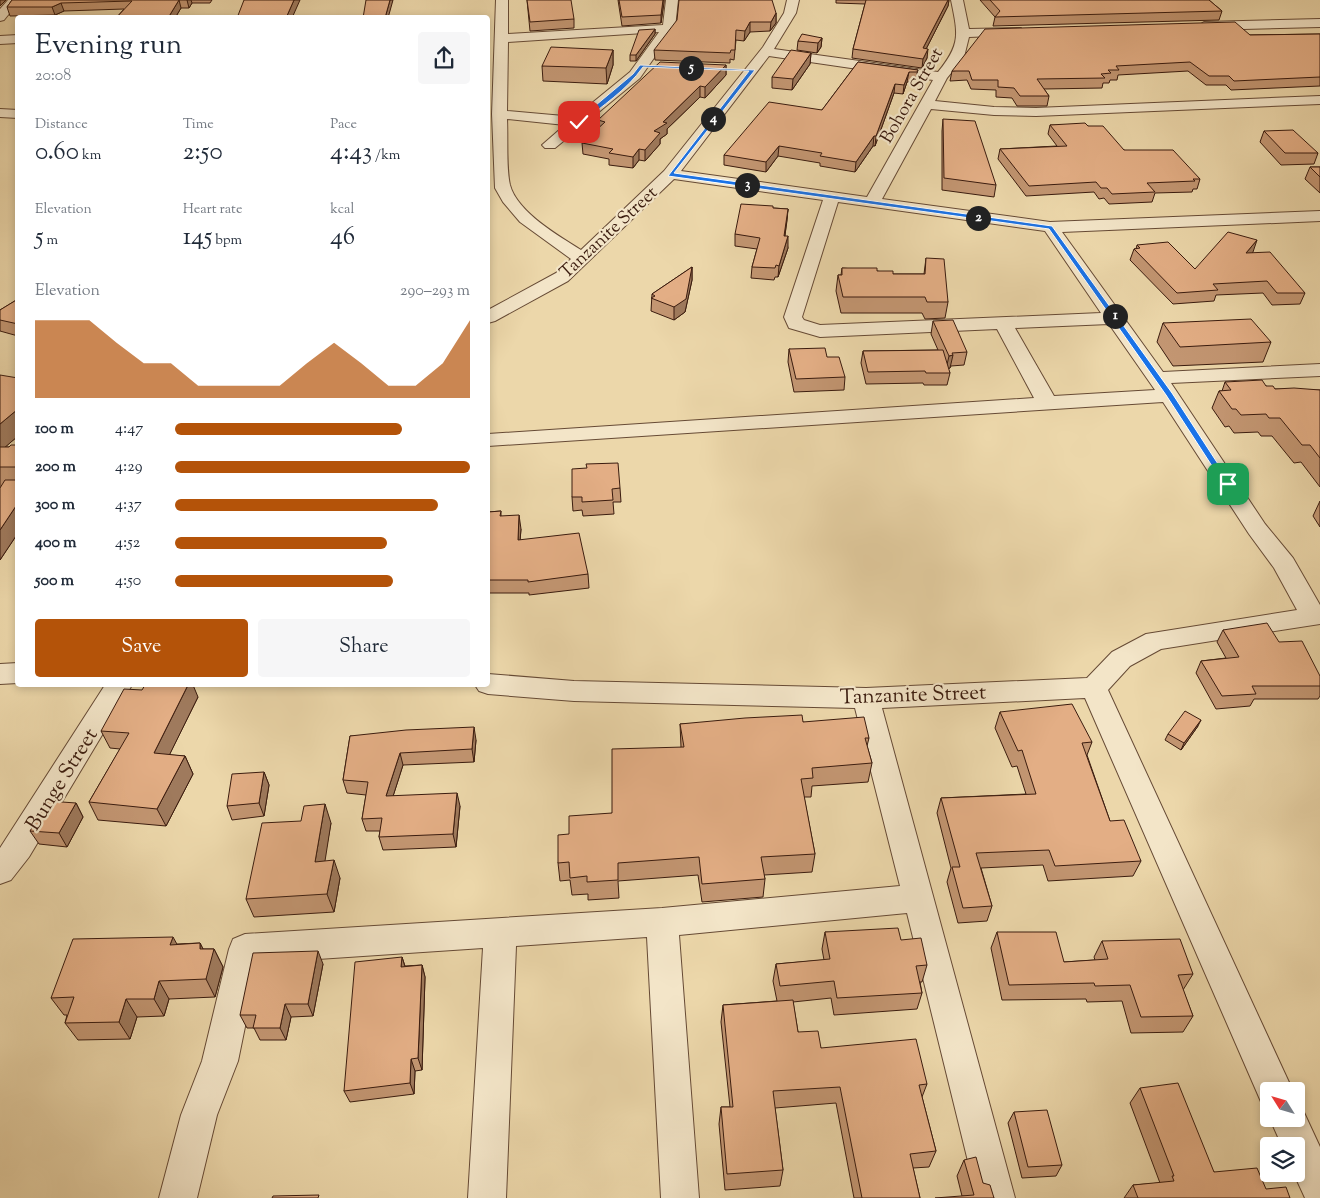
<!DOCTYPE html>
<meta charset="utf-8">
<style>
body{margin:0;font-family:"Sorts Mill Goudy",serif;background:#f6f6f7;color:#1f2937;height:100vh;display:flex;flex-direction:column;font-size:19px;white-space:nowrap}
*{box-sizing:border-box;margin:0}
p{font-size:16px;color:#747a83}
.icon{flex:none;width:28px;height:28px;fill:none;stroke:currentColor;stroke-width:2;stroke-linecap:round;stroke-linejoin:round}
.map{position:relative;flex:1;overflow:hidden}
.details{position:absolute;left:15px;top:15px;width:475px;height:672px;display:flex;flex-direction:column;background:#fff;border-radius:5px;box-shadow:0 2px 8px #0003}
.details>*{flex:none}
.needle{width:32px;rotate:307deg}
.buttons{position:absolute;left:1260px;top:1082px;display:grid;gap:10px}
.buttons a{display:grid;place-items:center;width:45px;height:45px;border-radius:5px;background:#fff;box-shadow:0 2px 8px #0003;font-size:25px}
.pin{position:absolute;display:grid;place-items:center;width:42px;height:42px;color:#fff;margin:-21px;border-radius:10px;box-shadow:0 2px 8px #0006}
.km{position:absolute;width:25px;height:25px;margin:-12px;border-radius:50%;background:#222;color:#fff;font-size:14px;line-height:25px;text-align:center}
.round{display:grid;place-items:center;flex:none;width:52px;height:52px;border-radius:5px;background:#f6f6f7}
.head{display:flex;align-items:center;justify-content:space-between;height:85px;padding:0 20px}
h1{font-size:28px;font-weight:600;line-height:38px}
.figures{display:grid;grid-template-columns:repeat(3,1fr);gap:8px;height:85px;padding:5px 20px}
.figures div{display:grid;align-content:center}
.figures b{font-size:25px;font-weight:600}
.figures small{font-size:14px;font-weight:400}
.figures p{font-size:14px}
.chart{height:140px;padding:10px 20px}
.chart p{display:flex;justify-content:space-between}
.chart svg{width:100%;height:90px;margin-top:5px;fill:#b45309;opacity:.7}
.cta{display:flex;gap:10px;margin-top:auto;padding:10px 20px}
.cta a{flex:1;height:58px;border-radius:5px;background:#b45309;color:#fff;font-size:20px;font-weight:600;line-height:58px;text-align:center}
.cta a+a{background:#f6f6f7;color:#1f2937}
ul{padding:0 20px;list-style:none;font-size:16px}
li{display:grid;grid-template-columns:80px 60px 1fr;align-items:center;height:38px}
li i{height:12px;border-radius:6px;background:#b45309}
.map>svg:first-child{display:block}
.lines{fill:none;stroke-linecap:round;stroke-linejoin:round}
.street-casing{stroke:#664a35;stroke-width:2}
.street{fill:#f3e5c8;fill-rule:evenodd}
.wall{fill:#c39672;stroke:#3a1b0e}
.shaded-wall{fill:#9f7a5d;stroke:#3a1b0e}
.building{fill:#e3ae85;stroke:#3a1b0e}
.route{fill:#1a73e8;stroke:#fff}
.labels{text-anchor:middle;stroke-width:4.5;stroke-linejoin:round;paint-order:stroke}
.far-street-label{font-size:18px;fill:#3a1b0e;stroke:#f3e5c8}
.street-label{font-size:21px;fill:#3a1b0e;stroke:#f3e5c8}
</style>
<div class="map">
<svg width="1320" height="1198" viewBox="0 0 1320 1198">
<rect width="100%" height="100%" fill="#ecd7aa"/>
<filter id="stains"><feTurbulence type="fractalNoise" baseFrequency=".004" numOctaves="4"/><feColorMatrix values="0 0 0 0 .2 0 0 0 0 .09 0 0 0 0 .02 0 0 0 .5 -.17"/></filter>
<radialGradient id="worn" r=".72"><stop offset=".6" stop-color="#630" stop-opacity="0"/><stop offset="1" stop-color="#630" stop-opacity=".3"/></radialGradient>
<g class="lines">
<g class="street-casing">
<path id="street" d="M8,0h12l-16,20 -4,1v-12z
M496,0h12v34l155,-9 3,-25h12l-3,28 -35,50 -85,70h-10l-3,-3 23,-20 -58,-6c1,19 -1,49 3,66 7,27 49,51 71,65l83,-79 99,-124 21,-34 3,-13h12l-3,13 -22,36 164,23c23,-28 20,-38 13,-72h12l6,29 52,-1 2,3 -2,3 -4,1 -48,2 -5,20 -17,21 -12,23 59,6 42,1 284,-12v8l-284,12 -42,-1 -63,-6 -49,90 168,23 270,-11v10l-258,11 101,140 157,-8v12l-149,7 94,141 28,34 27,47v19l-159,25 -31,17 -22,24 185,401h-24v15l-7,-2 -177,-406 -203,10 133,490h-38l-70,-285 -228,22 20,263h-38l-14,-261 -131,9 -10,252h-38l15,-250 -225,15 -20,98 -21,54 -20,83h-38l22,-83 21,-54 27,-112 4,-10 12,-5 417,-26 238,-22 -45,-178 -281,-7 -86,-7 -9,-3 -4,-6h13v-11l86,7 292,7 221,-10 25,-26 34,-18 151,-24 -23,-42 -25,-34 -86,-132 -675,44v-12l546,-36 -37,-69 -177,8 -31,-9 -5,-11 39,-117 -149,-21 -106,102 -73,40 -7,2v-13l68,-37 15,-14 -51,-37 -17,-20 -8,-14 -3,-74zM659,32l-29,40 -55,45 -68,-6 1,-69zM769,56l164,24 -66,117 -186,-26zM838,202l207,29 56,82 -281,12 -16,-5 -2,-3zM1109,324l46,66 -101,6 -39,-68z
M1320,19v8l-116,3 -6,-4 6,-4z
M18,35v8l-18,1v-8z
M0,109l18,1v8l-18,-1z
M18,663v20l-18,1v-20z
M105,685h27l-103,172 -18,23 -11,4v-36z
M1296,1104l5,2 19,41v51h-15l-11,-24h2v-28h-14l-12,-27h26z"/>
</g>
<use href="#street" class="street"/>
</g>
<path class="wall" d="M12,0h200l-2,3h-18l-3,5h-8l-6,10h-59l8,-9 -60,2 -9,4 -45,1 -3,-9z
M527,0l47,19v9l-44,3z
M618,0h46l-3,23 -39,3z
M836,0h113l-1,6 -22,43 1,9 -5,10 -70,-10 1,-9 12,-45 -29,-1z
M980,0h229l13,11 -3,9 -226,6 2,-9z
M776,13v10l-6,8 -20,1 -6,9 -8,-1 -2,20 -4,-1v4l-75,-3 -1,-10z
M655,29v5l-19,27h-6v-6z
M1320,34v52l-89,4 -5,-5h-20l-18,-14 -70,4 -1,5h-7l-1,3h-6l-1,5 -58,1 5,7 -2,10h-30l-5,-8 -16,-1v-7l-25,-1 -4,-9 -17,1 2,-10 298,-36z
M822,38l-1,9 -4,6 -20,-3 1,-9z
M613,50v15l-6,19 -64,-3 -1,-15z
M811,53l-1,11 -18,26 -20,-2v-11z
M858,62l60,8 -3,11 -8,1 -4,12 -9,-1 -19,53h-2l-18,26 -35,-6v-3l-42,-7 -12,16 -42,-7v-10l98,-45z
M726,65v10l-21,23 -5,-1 -33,32v5l-7,5v5l-15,17 -6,-1 -6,8 -24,-3v-6l-26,-5 -1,-11 17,-14 -1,-9z
M943,119l53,66 -2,12 -52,-7v-59z
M1050,125l38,1 36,24 76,29 -3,10h-4l-1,3 -37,1 -3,9 -43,2 -5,-6 -5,1 -5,-7 -68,4 -28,-37 2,-10 57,-3 -9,-12z
M1264,131l54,22 -4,11 -33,1 -21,-23z
M1310,167h10v26l-15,-14z
M773,208l15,1 -3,27 3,12 -10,29h-3l-1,3 -23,-2 1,-11 5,-18 -22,-3v-12z
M1137,245l58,24 58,-17 -1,1 53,40 -5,11 -28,1 -9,-12 -47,2 -2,6 -41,3 -43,-44 4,-11h2z
M926,258l22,44 -3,16 -20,1 -3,-6h-81l-5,-22 2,-16h3l1,-7 35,3 16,3h31z
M692,267v13l-7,32 -11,8 -23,-9 1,-17z
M18,299v37l-18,-5v-21z
M933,321l34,31 -3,13 -13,1 -1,2 -2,1 2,4 -3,12h-23l-1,-2 -57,1 -5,-21 2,-12 75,-1 -7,-16z
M1163,323l108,19 -8,20 -90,4 -16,-24z
M789,349l38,8 18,20 -1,13 -50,2 -6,-30z
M0,375l18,61 -13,11h4l9,-2v88l-18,27z
M1225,382l41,4 9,3 45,1v97l-19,-25 -7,1 -22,-27h-11l-3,-4 -24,1 -5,-7 -4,1 -13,-19 7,-17h3z
M587,468l33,20 1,14h-8l1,12 -31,2 -1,-6 -9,1 -1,-14z
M1320,501v26l-7,-11z
M501,511v5l20,13 -1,11 68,34 1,14 -60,7v-2h-41v-81z
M1223,630l56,12 41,34v20l-2,3h-64l-4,7 -34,3 -20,-36 5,-12 25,-3 -9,-16z
M198,697l-29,58 16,1 8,18 -27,52 -68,-6 -9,-18 31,-53 -10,-1 -9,-17z
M1000,712l92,30 -5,13 23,66 31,40 -8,15 -85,5 -5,-16 -62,3 11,38 -5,15 -29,2 -11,-41 4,-14 -14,-55 4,-15 85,-4 -9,-28 -5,1 -17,-39z
M803,722l66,16 -2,8 5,17 -4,19 -56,4 -1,11h-7l11,57 -3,18 -48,3 1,4 -2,18 -61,5 -4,-27 -80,6 1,17 -31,2v-6l-16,1 -2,-15 -10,1 -2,-18 11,-29 43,-21 69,-66 -1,-23z
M1198,726l-17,24 -16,-10 3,-6z
M350,736l126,4 -2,22 -71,3 -10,31 67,10 -4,41 -73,3 -4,-13 1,-6h-14l-4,-12 4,-24 -19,-2 -4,-13z
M264,772l5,13 -5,31 -32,4 -5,-14z
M76,803l7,14 -16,30 -28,-3 -9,-13z
M331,823l-7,38 16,17 -6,34 -80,5 -8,-18z
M825,932l76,8 26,25 -5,17h-2l2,11 -5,16 -83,6 -3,-17 -38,4 5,30 23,16 106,36 -5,13 14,54 -7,16 -16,1 7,30h-66l-18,-95 -61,5 8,62 -3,16 -55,4 -6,-66 2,-17h9l-9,-85 2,-17 54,-4 -4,-20 3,-17 48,-4 -2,-11z
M997,932l67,30 31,-2 -1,-3 8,-16 91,33 -10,16 10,26 -10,16 -52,1 -9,-32 -35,1 -1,-3 -84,1 -11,-52z
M200,943l3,6h11l9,18 -8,30 -46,2 -5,17 -27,1 -7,22 -52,1 -13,-17 2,-8h-3l-13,-17 126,-54z
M402,957l3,9 17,-1 3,12 -3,93 -7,1 -1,23 -64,8 -6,-11z
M323,964l-10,52 -22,1 -5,23h-26l-6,-12h-7l-7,-13z
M1140,1088l74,84 76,26h-166l9,-13 27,-2 -30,-80z
M1014,1112l48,53 -6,11 -34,2 -14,-55z
M964,1160l19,23 11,15 -32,-2 -5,-20z"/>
<path class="shaded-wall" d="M0,0h6l-6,6z
M179,0l2,8 -6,10h-7z
M187,0h4l1,3 -3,5z
M294,0h6l-8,18h-6z
M390,0h3l-5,18h-3z
M663,0h1v3l-3,20v-8z
M948,0h1l-1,6 -26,51 1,-9z
M61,3l3,8 -9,4 -3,-8z
M776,13v10l-6,8 1,-9z
M750,22v10l-6,9 1,-10z
M655,29v5l-19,27v-6z
M822,38l-1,9 -4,6 1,-10z
M928,49l-1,9 -5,10 1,-9z
M613,50v15l-6,19 -1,-16z
M811,53l-1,11 -18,26 1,-11z
M726,65v10l-21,23v-11z
M909,72l-2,10 -4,12 1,-9z
M895,84l-1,9 -19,53 1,-10z
M700,86v11l-33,32v5l-7,5v5l-15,17v-11l9,-19z
M874,136l-1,10 -18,26 1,-10z
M779,146l-1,10 -12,16v-10z
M639,149v11l-6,8v-11z
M788,209l-1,12 -4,26 1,-11z
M788,236v12l-10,29 1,-11z
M1257,240l-4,12 -11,12 4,-11z
M692,267v13l-7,32 -11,8v-13z
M953,355l-3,13 -4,1 3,-13z
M18,409v27l-15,13 -3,1v-26z
M18,503v30l-18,27v-30z
M519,515l2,14 -2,25 -1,-14z
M188,685h5l5,12 -36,73 -8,-17z
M1201,720l-3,6 -17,24 3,-7z
M474,727l2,13 -2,22 -2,-13z
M400,753l3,12 -14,44 -3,-13z
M185,756l8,18 -27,52 -9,-17z
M264,772l5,13 -5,31 -5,-13z
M457,793l3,13 -4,41 -3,-13z
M76,803l7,14 -16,30 -8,-14z
M325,804l6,19 -9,57 -7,-18z
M334,860l6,18 -6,34 -7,-18z
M173,937l10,18 -13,-10z
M200,943l9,18 5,-12 9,18 -8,30 -9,-18 -6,-30z
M318,951l5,13 -10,52 -5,-12z
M402,957l4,13 -5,-3z
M422,965l3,12 -3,93 -4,-12z
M159,981l10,18 -5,17 -10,-17z
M126,999l11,18 -7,22 -11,-17z
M285,1004l6,13 -5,23 -6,-12z
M411,1059l4,12 -1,23 -4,-11z"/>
<path class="building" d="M12,0h167l-11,18h-52l16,-17 -71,2 -9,4h-45z
M244,0h50l-8,18h-49z
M366,0h24l-5,18h-22z
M527,0h44l3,19 -44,3z
M619,0h44l-2,15 -39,2z
M679,0h93l4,13 -5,9h-21l-5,9 -9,-1 -1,20h-4l-1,3 -76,-3 23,-30z
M866,0h82l-25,48 5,1 -5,10 -70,-10z
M990,0h219l13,11 -227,6 5,-6z
M1235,22l15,13 70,-1v43l-86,4 -5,-5h-20l-19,-14 -74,4 3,4h-11l3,3 -10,1 4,4 -68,1 12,17h-29l-6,-8 -16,-1v-7h-26l-3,-9h-17l33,-42z
M655,29l-19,26h-6l9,-25z
M802,34l20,4 -4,5 -20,-2z
M551,47l62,3 -7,18 -64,-2z
M791,50l20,3 -18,26 -21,-2z
M660,62l66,3 -21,22 -5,-1 -37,36 4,1 -13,8 6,2 -15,17 -6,-1 -6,8 -24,-4 4,-4 -31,-6 23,-21 -7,-2z
M858,62l60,8 -1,2h-8l-5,13 -9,-1 -19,52h-2l-18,26 -36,-6 2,-3 -43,-7 -13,16 -42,-7 45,-53 53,8z
M943,119l32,2 21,64 -52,-7z
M1085,123l3,3h15l21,24h49l27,29h-7l2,2 -48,2 8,9 -43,2 -5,-6h-6l-5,-6 -67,4 -29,-37 67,-3 -17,-21z
M1293,130l25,23h-33l-21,-22z
M1310,167h10v10z
M741,204l32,2v2l15,1 -4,27h4l-9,30 -3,-1 -1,3 -23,-1 8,-29 -25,-4z
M1228,232l29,8 -11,13 24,-1 35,41h-28l-10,-12 -54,3 5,6 -41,3 -43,-44 6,-1 -3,-3 31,-3 27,27z
M926,258l18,1 4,43h-21l-2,-5h-82l-5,-22h4v-7h35v3h16v3h32z
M692,267l-6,32 -12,8 -23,-9 4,-2 -3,-2z
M18,299v25l-18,-4v-10z
M1251,319l20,23 -91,5 -17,-24z
M953,320l14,32 -15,1 1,2 -4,1 -16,-35z
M825,348l2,9h12l6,20 -49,2 -7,-30z
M943,350l7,23h-24l-1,-2 -57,1 -5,-21z
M0,375l18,3v31l-18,15z
M1262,380l4,6h7l2,3 19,-1 26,2v68l-10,-13h-8l-22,-27h-11l-3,-4 -25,1 -5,-6h-4l-13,-18 12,-1 -6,-8z
M11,445h7v22h-18v-20h9z
M618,463l2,25 -8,1 1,11 -31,2v-5h-10v-28l15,-1 -1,-4z
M5,480h13v23l-18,27v-42z
M501,511l-1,5 19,-1 -1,25 61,-7 9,41 -60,8v-2h-40v-68z
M1267,623l12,19 23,-1 18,35v10h-68l4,8 -34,2 -21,-35 38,-4 -16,-27z
M145,685h43l-34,68 31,3 -28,53 -68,-7 40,-69 -28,-2 23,-42 18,1z
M1072,704l20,38 -10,1 28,78 14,-1 17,41 -86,5 -6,-16 -73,3 16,53 -29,2 -11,-41h8l-19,-69 95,-4 -14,-44 -4,1 -18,-39z
M1185,711l16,9 -17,23 -16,-9z
M802,715l1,7 61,-5 5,21h-4l7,25 -60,5 1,10 -12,1 14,75 -54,3 4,22 -63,5 -3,-27 -81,6v17l-31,2v-6l-17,2 -1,-16 -11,1v-28l11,-1v-18l43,-3v-64l72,-2 -4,-23 65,-6z
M474,727l-2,22 -72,4 -14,43 71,-3 -4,41 -74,3 3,-19 -20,1 6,-37 -25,-2 7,-44 56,-6z
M264,772l-5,31 -32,3 5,-32z
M48,801l28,2 -17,30 -29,-2z
M325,804l-10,58 19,-2 -7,34 -81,5 16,-76 39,-2 3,-15z
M898,928l3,12 20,-2 6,27 -11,1 6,27 -85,5 -3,-17 -54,5 -4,-22 54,-5 -5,-27z
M997,932h59l8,30 44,-3 -6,-18 78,-2 13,35 -15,1 15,41 -52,1 -11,-32 -35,1 -1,-3 -85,2z
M173,937l-3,8 30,-2v6h14l-8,30 -47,2 -5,18h-28l-7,23 -54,1 9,-26 -23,1 22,-59z
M318,951l-10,53h-23l-5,24h-27l3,-13h-16l13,-62z
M402,957l-1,10 21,-2 -4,93 -7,1 -1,24 -66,8 11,-129z
M793,1000l5,32 20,-1 3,17 95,-9 11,45 -8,1 17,66 -26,3 10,44h-58l-22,-111 -67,4 10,79 -56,4 -6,-67h12l-10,-102z
M1178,1083l36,89 43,-4 9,21 20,-2 4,11h-152l-5,-13 41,-4 -2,-5h2l-34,-88z
M1047,1110l15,55 -34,2 -14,-55z
M976,1157l7,26 7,2 4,13h-59l39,-3 -10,-35z
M319,1195l-1,3h-46l1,-2z"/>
<path class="route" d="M640,65l115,5 -81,103 378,53 120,167 59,91 -1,2h-5l-59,-91 -117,-166 -381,-53 81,-105 -106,-4c-16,23 -41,39 -62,56h-4v-2l56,-47z"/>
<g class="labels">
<g class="far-street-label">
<text transform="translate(911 95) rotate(-60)" y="6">Bohora Street</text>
<text transform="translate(608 232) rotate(-43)" y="6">Tanzanite Street</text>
</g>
<g class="street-label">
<text transform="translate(913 694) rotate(-2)" y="7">Tanzanite Street</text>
<text transform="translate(61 779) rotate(-58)" y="7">Bunge Street</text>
</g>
</g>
<rect width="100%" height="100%" filter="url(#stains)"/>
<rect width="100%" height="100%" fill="url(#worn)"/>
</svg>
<div class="buttons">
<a><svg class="needle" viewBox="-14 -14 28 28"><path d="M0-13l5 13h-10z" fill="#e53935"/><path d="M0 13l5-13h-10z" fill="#747a83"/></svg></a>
<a><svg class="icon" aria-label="layers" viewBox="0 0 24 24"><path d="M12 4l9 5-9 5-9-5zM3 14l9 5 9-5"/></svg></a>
</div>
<div class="pin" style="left:1228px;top:484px;background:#1e9e55"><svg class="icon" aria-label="arrive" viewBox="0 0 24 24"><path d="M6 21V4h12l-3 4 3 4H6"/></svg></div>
<div class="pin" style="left:579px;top:122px;background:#d93025"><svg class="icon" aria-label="check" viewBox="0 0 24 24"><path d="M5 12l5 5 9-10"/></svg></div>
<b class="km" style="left:1115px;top:316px">1</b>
<b class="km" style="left:978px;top:218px">2</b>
<b class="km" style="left:747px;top:185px">3</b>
<b class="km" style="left:713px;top:119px">4</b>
<b class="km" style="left:691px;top:68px">5</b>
<section class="details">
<div class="head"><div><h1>Evening run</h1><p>20:08</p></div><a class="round"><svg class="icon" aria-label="share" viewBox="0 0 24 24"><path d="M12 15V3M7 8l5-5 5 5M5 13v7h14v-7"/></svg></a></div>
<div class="figures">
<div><p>Distance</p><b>0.60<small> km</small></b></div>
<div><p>Time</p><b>2:50</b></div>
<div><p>Pace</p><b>4:43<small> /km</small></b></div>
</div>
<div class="figures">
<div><p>Elevation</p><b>5<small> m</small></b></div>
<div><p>Heart rate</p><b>145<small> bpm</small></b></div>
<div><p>kcal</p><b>46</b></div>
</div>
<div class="chart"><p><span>Elevation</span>290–293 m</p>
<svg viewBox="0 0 160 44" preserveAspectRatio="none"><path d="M0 44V6L10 6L20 6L30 17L40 27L50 27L60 38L70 38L80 38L90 38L100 27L110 17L120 27L130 38L140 38L150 27L160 6V44z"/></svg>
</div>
<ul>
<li><b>100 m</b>4:47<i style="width:77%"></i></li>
<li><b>200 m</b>4:29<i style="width:100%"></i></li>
<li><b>300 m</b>4:37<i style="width:89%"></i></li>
<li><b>400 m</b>4:52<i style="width:72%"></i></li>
<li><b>500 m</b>4:50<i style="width:74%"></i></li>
</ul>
<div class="cta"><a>Save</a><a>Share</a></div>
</section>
</div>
